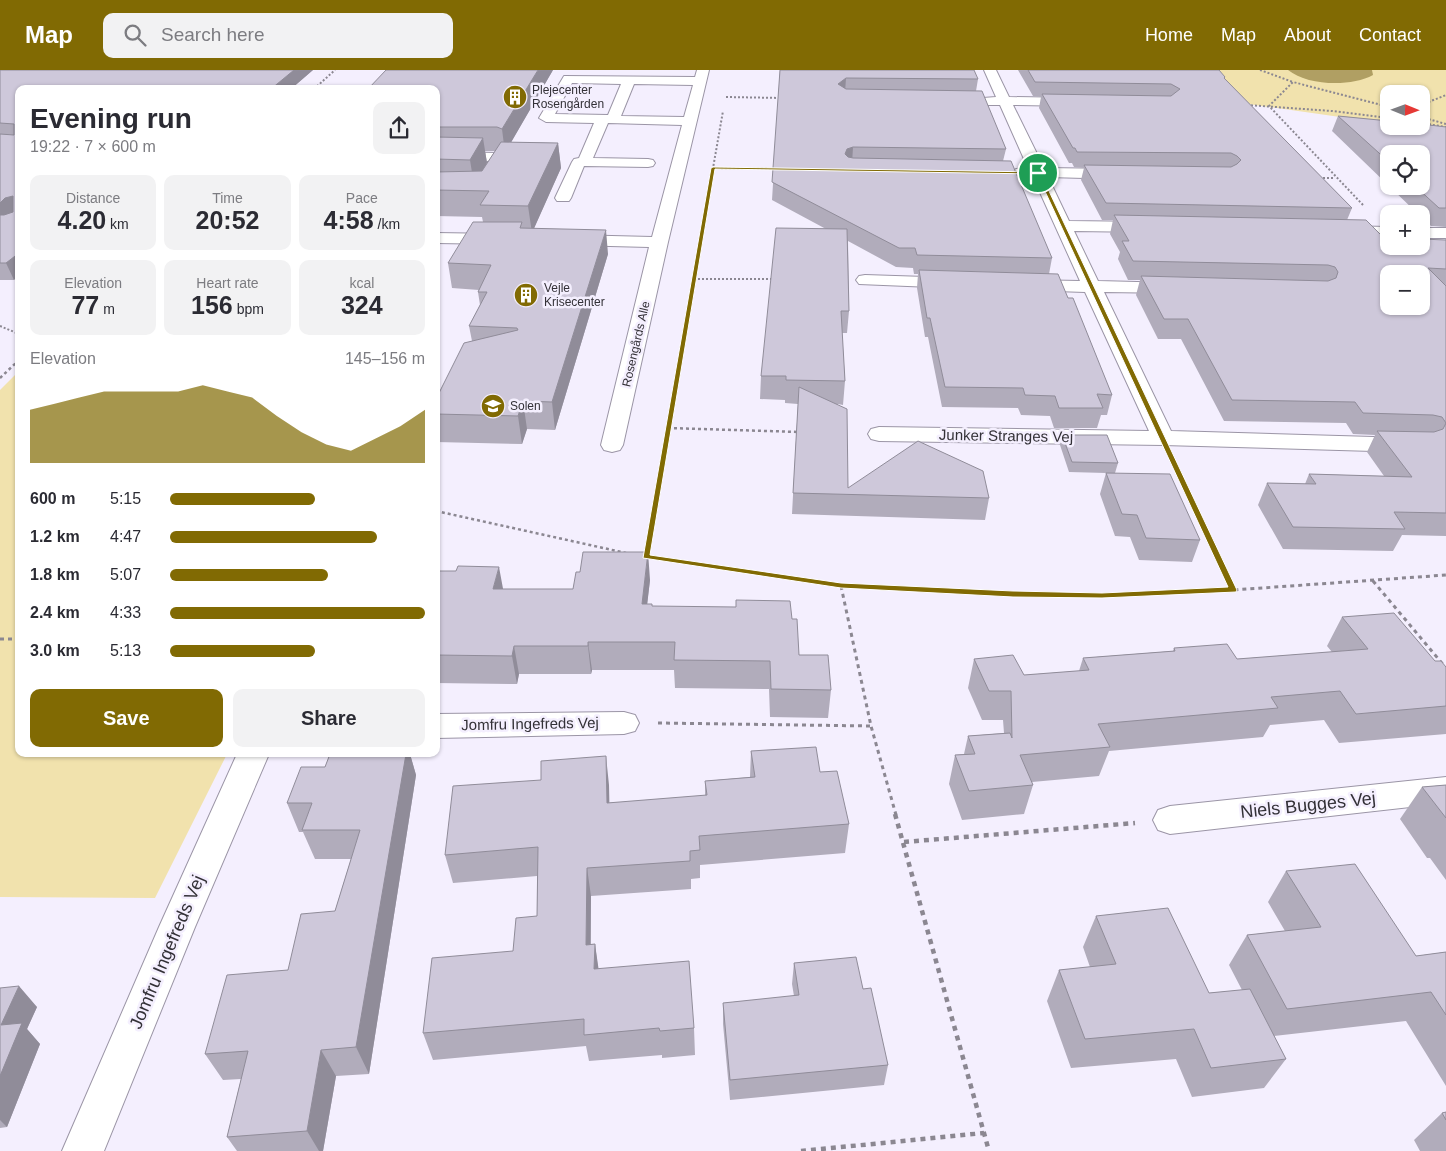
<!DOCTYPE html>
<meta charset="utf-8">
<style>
body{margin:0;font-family:Arial,sans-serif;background:#f2f2f3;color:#2b2b33;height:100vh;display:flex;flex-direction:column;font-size:19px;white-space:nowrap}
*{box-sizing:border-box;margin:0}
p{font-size:16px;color:#7c7c81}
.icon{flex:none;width:28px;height:28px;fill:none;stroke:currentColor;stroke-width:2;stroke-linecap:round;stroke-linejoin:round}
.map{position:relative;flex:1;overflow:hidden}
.drawer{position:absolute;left:15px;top:15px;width:425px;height:672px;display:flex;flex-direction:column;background:#fff;border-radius:10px;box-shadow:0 1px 4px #0004}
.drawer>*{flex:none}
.needle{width:32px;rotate:91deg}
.controls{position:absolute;left:1380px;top:15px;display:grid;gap:10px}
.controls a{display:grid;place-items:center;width:50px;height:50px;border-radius:10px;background:#fff;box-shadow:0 1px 4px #0004;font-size:25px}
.pin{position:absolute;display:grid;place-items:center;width:42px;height:42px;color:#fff;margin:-21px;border:2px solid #fff;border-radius:50%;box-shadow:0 1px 5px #0007}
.round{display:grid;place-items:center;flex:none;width:52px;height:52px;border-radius:10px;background:#f2f2f3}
.summary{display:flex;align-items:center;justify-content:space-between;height:85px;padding:0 15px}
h1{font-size:28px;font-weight:700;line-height:38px}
.metrics{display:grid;grid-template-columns:repeat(3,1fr);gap:8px;height:85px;padding:5px 15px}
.metrics div{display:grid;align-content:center;border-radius:10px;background:#f2f2f3;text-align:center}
.metrics b{font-size:25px;font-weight:700}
.metrics small{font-size:14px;font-weight:400}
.metrics p{font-size:14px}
.chart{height:140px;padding:10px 15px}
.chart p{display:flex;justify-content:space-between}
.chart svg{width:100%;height:90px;margin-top:5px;fill:#816a03;opacity:.7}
.cta{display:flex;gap:10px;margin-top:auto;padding:10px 15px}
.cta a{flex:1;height:58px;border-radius:10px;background:#816a03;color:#fff;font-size:20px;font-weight:700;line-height:58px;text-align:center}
.cta a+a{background:#f2f2f3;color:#2b2b33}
ul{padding:0 15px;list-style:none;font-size:16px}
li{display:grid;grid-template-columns:80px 60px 1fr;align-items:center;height:38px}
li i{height:12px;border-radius:6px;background:#816a03}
header{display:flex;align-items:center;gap:30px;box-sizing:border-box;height:70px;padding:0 25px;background:#816a03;color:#fff}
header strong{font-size:24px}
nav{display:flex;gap:28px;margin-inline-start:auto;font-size:18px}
.search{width:350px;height:45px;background:#f2f2f3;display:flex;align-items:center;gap:12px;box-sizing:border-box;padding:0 18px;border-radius:10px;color:#7c7c81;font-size:19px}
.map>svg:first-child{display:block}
.green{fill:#f1e2ad}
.water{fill:#b09f63}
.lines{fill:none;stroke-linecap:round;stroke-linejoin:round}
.minor-casing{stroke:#9b95a6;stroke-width:2}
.path-far3{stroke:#8b8791;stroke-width:2;stroke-dasharray:2 2;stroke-linecap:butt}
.path-far2{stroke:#8b8791;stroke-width:2.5;stroke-dasharray:3 3;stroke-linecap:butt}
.path-far1{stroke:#8b8791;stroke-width:3;stroke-dasharray:4 4;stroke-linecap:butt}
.path{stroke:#8b8791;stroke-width:4.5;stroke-dasharray:5 5;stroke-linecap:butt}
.minor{fill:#fff;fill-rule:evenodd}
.wall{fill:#b1acbb;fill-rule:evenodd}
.shaded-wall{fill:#908c99}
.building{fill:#cec8da;stroke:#908c99;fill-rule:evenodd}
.route{fill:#816a03;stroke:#fff;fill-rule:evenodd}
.labels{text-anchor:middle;stroke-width:5;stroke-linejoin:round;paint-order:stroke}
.far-poi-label{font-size:12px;fill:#333137;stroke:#f4effe;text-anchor:start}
.far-street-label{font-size:12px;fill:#333137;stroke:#f4effe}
.street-label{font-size:15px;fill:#333137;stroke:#f4effe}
.near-street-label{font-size:18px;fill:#333137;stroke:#f4effe}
</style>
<header>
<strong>Map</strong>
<div class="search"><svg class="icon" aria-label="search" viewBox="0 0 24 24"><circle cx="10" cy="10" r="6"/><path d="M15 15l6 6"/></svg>Search here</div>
<nav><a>Home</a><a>Map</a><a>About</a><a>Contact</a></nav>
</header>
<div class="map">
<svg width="1446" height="1081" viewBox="0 0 1446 1081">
<rect width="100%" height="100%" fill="#f4effe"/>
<path class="green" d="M1213,0h233v62l-25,-6v-32h-32v30l-141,-20z
M19,301v383h208l-72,144 -155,-1v-507z"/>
<path class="water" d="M1288,0h84l1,5c-22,12 -65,11 -85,-5z"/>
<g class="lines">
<g class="minor-casing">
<path id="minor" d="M697,0h12l-41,172 -45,203 -3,5 -8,2 -8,-2 -3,-5 48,-198 -78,-2 -6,-1 -2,-4 2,-4 6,-1 81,2 30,-112 -74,-2 -15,35 55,1 5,1 2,3 -2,3 -5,1 -64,-1 -13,32 -2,3h-12l-2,-3 17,-36 2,-3 5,-1 15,-35 -48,-1 -7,-4 25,-42 131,1zM572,13l49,1 -13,31 -53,-1zM634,14l59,1 -9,32 -63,-1z
M984,0h12l13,27 69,1 7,4 -7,4 -65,-1 31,63 77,1 5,2 3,3 -3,3 -5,2 -73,-2 21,44 80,1 6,1 2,4 -2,4 -6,1 -75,-1 24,50 78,2 6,1 3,4 -3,4 -6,1 -72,-1 67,139 237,7 8,2 3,5 -3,5 -8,2 -245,-7 -284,-4 -8,-2 -3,-5 3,-5 8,-2 270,4 -64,-139 -59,-2 -6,-1 -3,-4 3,-4 6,-1 54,1 -47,-104 -17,-2 -3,-3 3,-3 12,-1 -28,-63h-12l-7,-4 2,-3 13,-1z
M436,82l64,1 5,1 2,3 -21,38 -50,1v-10l39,1 15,-26 -54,-1z
M1340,156l49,1v10l-55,-2 -2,-4 2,-4z
M1421,158h25v10h-25z
M436,163l64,1 6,1 2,4 -2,4 -6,1 -64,-1z
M865,205l91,3 6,1 3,4 -3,4 -6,1 -97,-4 -3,-4 3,-4z
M624,642l11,3 4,8 -4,8 -11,3 -188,4v-24z
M237,684h32l-74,173 -91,224h-42l97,-224z
M1446,707v26l-276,31 -12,-4 -5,-10 5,-10 12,-4z"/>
</g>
<path class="path-far3" d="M1260,0l33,12
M314,19l21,-19
M726,27l57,1
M1247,35l85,6 57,7
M1421,35l25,-10
M1421,47l25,7
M1421,53l25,4
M713,98l62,1
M1319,108h16
M1363,135l-94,-99 24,-24 96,25
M694,209h80
M0,256l19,8
M681,281l42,-240"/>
<path class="path-far2" d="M0,308l19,-18
M668,358l132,4
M1176,396l40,88
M436,441l190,42
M646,484l36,-204"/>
<path class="path-far1" d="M1216,483l17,37
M645,486l196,30 172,8 89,2 131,-6 213,-15
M646,486l1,-3
M1373,511l73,87
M841,516l30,140 25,89
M0,569h19
M658,653l213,3"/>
<path class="path" d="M895,744l94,337
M904,772l231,-19
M801,1081l183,-18"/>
<use href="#minor" class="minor"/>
</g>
<path class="wall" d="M0,0h313l-22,19h-272l-5,191h-14z
M553,0l-42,72 47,1 3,25 -27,60 74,26 -53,176 -28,-1 -5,15 -86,-2v-43l36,-58 -3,-15 11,-21 -2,-13 1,-2 -27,-2 -4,-25 35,-41 -1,-5 -46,-1v-127zM485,81h10l-13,20 5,-8z
M780,0l198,9 -2,12 30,58 -3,12 49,97 -3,16 19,24 44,97 -5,20h-6l-4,13h-43l-4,-12 -29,-1 -3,-7 -76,-1 -14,-70h-3l-8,-49 1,-14h-4l-1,-6 -17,-1 -48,-26 1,70 -2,22h-5l3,48 -2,24 -5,-1 10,84 141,10 -4,22 -193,-6 6,-110 -13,-1v-3l-25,-1 1,-23 65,-147 -54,-29z
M1018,0h201l6,9 127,129 -5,12 38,19 60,1 1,-2v298l-44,-1 -9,16 -110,-2 -25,-44 9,-22 38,1 4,-10 75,2 -17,-24 8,-17 -22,-1 -7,-11 -122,-2 -43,-82h-23l-22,-44 4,-15h-12l-10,-21 2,-7 -10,-18 3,-14h-11l-21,-40 3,-12 -10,-1 -2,-4h-3l-30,-55 2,-11 -8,-1z
M1338,46l108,11v100l-15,-1 -10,-9v-3h-3l-29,-28h32l-32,-32v32l-57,-55z
M1062,365l56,28 -3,10 85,67 -8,22 -53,-2 -9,-23 -15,-1 -15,-42 6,-21 -37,-1 -9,-27z
M436,501l67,18h70l77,-9 -3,24 5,2 140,13 7,36 32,35 -3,28 -58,-1 -1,-28 -94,-1 -1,-18h-82l-1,4h-72l-2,10 -81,-1z
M1342,547l104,50v67l-107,9 -15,-23 -54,5 -7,12 -154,14 -10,25 -67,6 1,3 -9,29 -62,6 -13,-36 6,-29 9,-1 4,-18 36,-3 -1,-13h-21l-14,-32 6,-29 50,16 55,-4 4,-13 90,-7 1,-3 63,11 95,-7 -5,-6z
M751,681l69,21 29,52 -4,29 -145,12v13l-9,1v10l-100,7v48h4l3,25 96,59 1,27 -33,3v-3l-73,6 -3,-15 -153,14 -10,-27 90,-82 24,-35v-40l-84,7 -8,-28 96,-75 68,5v18l96,-7v-15l45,-4z
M330,684h80l6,21 -47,299 -33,2 -13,75h-86l-10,-14 14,-58 -18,1 -18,-26 83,-84 47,-59 16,-52h-36l-12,-27h-4l-12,-29 38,-36z
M1446,715v95l-16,-22h-3l-27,-39 22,-32z
M1286,801l130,85 30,-4v134l-40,-65 -132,15 12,23 -22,29 -72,9 -16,-38 -105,9 -24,-67 12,-31 31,-3 -7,-20 13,-31 113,77 33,-3 -13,-25 18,-30 38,-4 -17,-29z
M794,893l69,26 25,76 -4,20 -154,15 -7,-76v-21l71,-7 -2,-12z
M0,918l37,19 -10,22 13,15 -33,83 -7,1z
M1446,1042v39h-26l-6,-11 28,-27z"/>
<path class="shaded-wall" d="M294,0h19l-22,19h-20z
M538,0h15l-48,83 -3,-24z
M846,8l-1,15 -7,-9z
M483,68l4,25 -13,22 -4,-25z
M558,73l3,25 -29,65 -4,-27z
M853,77l-1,17 -7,-10 2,-5z
M13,126l6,13 -19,13v-19l5,-5z
M606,160l2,24 -53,176 -3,-28z
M19,183v23l-5,4 -8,-17z
M523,331l4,28 -5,15 -4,-28z
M648,482l2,28 -6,52 -2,-28z
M499,497l5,27 -11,-5z
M588,572l4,28 -1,4 -3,-28z
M514,576l5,28 -2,10 -5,-28z
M404,684h6l6,21 -47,299 -13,-27z
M606,686l3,29 1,47 -3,-29z
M587,798l4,28 -1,76 -4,-27z
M595,874l4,28 -5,-3z
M19,916l18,21 -10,22 13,15 -33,83 -7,-7v-44l1,-51z
M321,980l15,26 -13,75h-4l-12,-20z"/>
<path class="building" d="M0,0h294l-23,19h-252v164l-13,10h-6v-48h4l9,-3v-16l-8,2 -5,5v-69l14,1v-11l-14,-1z
M386,0h152l-36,59 -5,-2h-61v-38h-68z
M780,0h194l4,9 -132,-1 -8,6 8,5 136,2 24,58 -153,-2 -6,2 -2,5 3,3 5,1 158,3 41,97 -135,-3 -2,-7h-16l-127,-66z
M1028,0h191l6,7 -1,1 128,130 -246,-5 -22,-38 147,2 6,-3 4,-4 -4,-4 -6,-3 -154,-1 -2,-4h-2l-31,-54 129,2 9,-7 -9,-5 -136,-2z
M1338,46l51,5v5h32v-2l25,3v81h-7l-24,-22h6v-32h-32v8z
M436,67l47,1 -13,22 -34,-1z
M501,72l57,1 -30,63 -48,-1 9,-14 -53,-1v-18l46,-1z
M1114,145l252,5 19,19h4v7h32v-7l25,1v29l-18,-1 18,18v227l-52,-1 11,17 -112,-2 -26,-44 49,1 -7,-10 103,3 -35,-46 57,1 9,-3 3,-6 -4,-6 -9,-2 -70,-2 -8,-11 -123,-2 -44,-81h-24l-23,-43 187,5 8,-3 2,-6 -3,-5 -7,-2 -195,-4 -11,-20h7zM1389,204h32v32h-32z
M473,152h49l-2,6 86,2 -54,172 -29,-1 -5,15 -82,-2v-15l28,-56 54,-13 -1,-2 -48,-2 18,-34h-9l13,-27 -43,-2z
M776,158l71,1 2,82h-8l4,70 -59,-1v-4h-25z
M919,200l139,4 10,24h5l39,97 -15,-1 6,14h-44l-4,-12 -30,-1 -2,-7 -78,-1 -15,-69h-3z
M799,317l48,22 1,79 70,-47 65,30 6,27 -196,-5z
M1062,365h45l11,28 -46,-1z
M1106,403l64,1 30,66 -54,-2 -9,-23 -15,-1z
M583,482h65l-6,52h10v2l84,1v-7l54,1 2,18h5l2,36h29l3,35 -60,-1 -1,-28 -96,-1 1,-18h-87v4h-74l-2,10 -76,-1v-84h20l2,-5 41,1 -6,22h80l3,-17h4z
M1394,543l41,48h6l5,6v39l-90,8 -16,-23 -69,6 7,11 -180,16 12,23 -90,8 13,30 -64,6 -14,-36 20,-1 -7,-18 42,-3 2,5 -1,-47h-22l-15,-32 39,-4 11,20 65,-5 -6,-12 92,-7 -1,-3 53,-4 10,15 131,-10 -26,-32z
M816,677l4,25 17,-1 12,53 -150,12 1,14 -10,1v10l-103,7 -1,77 9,-1 -1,25 95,-8 5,67 -34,3 -1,-3 -75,7v-16l-161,14 9,-75 81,-7 3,-33 21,-2 1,-69 -93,8 8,-69 88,-6v-19l65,-5 1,47 100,-8 -2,-14 50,-4 -4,-26z
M330,684h76l-50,293 -35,3 -14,81 -80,6 21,-86 -43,3 22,-79 61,-5 13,-56 34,-3 25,-81h-58l10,-27h-25l14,-36h24z
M1446,715v33l-24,-31z
M1355,794l61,92 30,-4v63l-15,-23 -144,17 -40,-74 74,-8 -35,-56z
M1168,838l41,85 41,-4 36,70 -75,9 -17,-39 -109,10 -26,-69 57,-6 -20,-48z
M856,887l7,32 8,-1 17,77 -158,15 -7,-77 76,-8 -5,-32z
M19,916l-18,39 21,-2 -22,53v-88z
M1446,1042v8l-4,-7z"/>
<path class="route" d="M713,97l327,5 197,418 -1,2 -134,6 -89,-1 -172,-9 -198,-30 68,-390zM715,99l322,5 191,413 -126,6 -89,-2 -172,-8 -191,-28z"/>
<defs>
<g id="building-disc" transform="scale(1.25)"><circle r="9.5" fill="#816a03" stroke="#f4effe"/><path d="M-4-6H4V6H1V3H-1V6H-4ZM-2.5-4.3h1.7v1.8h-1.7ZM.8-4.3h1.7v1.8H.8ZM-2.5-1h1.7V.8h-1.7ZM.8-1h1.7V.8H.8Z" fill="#fff"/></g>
<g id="school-disc" transform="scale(1.25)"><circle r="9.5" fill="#816a03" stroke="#f4effe"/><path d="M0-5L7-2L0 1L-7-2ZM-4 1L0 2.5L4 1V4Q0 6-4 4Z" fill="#fff"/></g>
</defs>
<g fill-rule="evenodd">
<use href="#building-disc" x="515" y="27"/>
<use href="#building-disc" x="526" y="225"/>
<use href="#school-disc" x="493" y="336"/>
</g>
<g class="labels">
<g class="far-poi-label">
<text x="532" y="24">Plejecenter<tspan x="532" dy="14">Rosengården</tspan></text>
<text x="544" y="222">Vejle<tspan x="544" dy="14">Krisecenter</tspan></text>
<text x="510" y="340">Solen</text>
</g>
<g class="far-street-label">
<text transform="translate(636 274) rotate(-77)" y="4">Rosengårds Alle</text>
</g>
<g class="street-label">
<text transform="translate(1006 366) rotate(1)" y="5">Junker Stranges Vej</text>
<text transform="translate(530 654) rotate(-1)" y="5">Jomfru Ingefreds Vej</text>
</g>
<g class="near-street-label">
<text transform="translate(1308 735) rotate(-6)" y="6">Niels Bugges Vej</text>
<text transform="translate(167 882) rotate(-67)" y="6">Jomfru Ingefreds Vej</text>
</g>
</g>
</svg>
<div class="controls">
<a><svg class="needle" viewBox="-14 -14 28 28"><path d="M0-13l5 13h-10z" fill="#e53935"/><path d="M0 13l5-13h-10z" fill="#7c7c81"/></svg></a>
<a><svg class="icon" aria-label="locate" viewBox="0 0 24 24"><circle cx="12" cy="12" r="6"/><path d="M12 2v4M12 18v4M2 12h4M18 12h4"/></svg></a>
<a>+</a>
<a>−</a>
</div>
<div class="pin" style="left:1038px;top:103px;background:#1e9e55"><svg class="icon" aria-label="arrive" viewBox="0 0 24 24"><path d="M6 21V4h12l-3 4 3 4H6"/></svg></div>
<section class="drawer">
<div class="summary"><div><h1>Evening run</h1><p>19:22 · 7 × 600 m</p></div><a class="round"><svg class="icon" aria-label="share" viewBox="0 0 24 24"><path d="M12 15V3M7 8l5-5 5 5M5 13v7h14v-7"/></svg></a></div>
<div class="metrics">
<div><p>Distance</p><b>4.20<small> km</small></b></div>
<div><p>Time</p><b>20:52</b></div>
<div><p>Pace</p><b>4:58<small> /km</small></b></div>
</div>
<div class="metrics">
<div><p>Elevation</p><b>77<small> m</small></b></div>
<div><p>Heart rate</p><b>156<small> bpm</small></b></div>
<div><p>kcal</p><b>324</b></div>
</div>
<div class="chart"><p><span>Elevation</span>145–156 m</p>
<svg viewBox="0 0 160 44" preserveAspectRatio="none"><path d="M0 44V18L10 15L20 12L30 9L40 9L50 9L60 9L70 6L80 9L90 12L100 21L110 29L120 35L130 38L140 32L150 26L160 18V44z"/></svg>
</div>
<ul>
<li><b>600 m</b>5:15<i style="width:57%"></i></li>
<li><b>1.2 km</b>4:47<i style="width:81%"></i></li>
<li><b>1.8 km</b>5:07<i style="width:62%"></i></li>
<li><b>2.4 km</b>4:33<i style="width:100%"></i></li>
<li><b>3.0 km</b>5:13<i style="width:57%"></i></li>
</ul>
<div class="cta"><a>Save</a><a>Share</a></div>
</section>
</div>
